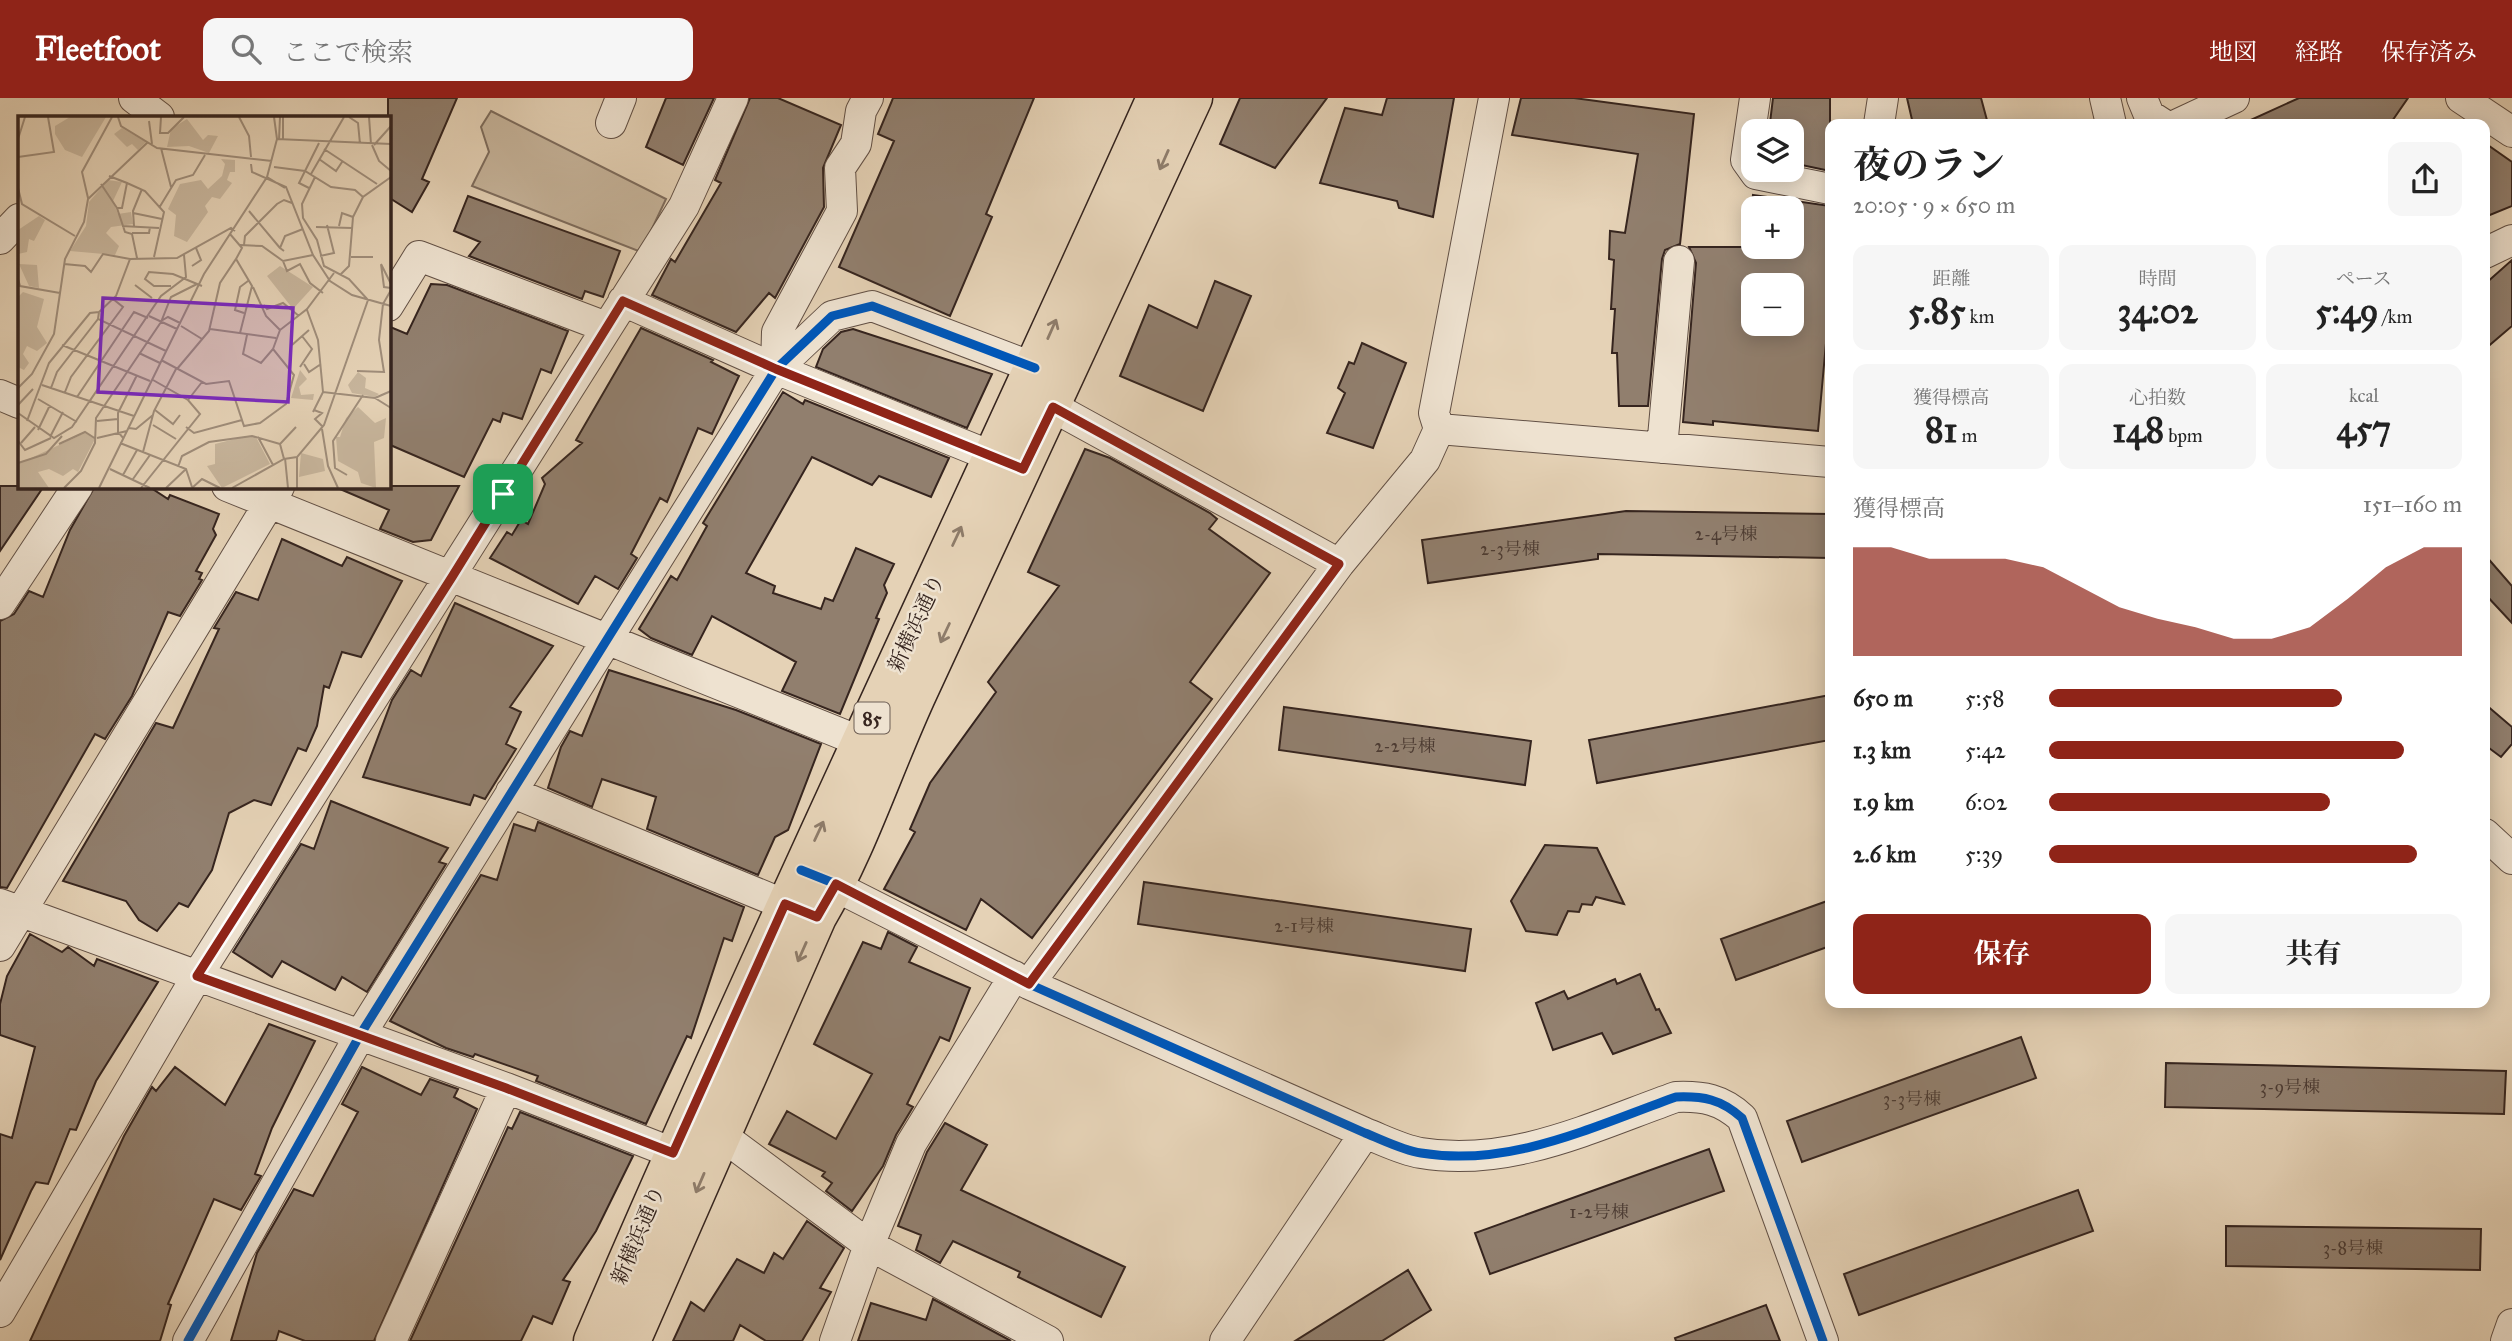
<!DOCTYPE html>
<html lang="ja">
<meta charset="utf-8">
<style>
body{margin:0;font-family:"IM FELL Great Primer","Noto Serif JP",serif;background:#f6f6f6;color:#222;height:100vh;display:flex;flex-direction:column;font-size:26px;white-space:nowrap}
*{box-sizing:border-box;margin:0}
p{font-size:23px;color:#767676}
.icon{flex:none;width:38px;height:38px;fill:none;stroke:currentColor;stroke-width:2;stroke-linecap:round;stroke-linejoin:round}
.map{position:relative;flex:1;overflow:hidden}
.drawer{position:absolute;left:1825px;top:21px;width:665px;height:889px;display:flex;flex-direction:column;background:#fff;border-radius:14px;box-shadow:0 4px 18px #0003}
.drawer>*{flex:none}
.tools{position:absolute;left:1741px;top:21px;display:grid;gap:14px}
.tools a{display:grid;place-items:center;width:63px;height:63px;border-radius:14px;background:#fff;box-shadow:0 4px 18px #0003;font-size:35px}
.pin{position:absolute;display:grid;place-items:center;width:60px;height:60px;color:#fff;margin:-30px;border-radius:14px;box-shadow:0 4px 10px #0006}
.round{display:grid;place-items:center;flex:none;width:74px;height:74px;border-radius:14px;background:#f6f6f6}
.summary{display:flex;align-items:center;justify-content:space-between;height:119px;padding:0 28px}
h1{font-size:38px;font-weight:700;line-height:52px}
.figures{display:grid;grid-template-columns:repeat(3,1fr);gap:10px;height:119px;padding:7px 28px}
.figures div{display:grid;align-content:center;border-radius:14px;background:#f6f6f6;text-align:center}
.figures b{font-size:35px;font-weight:700}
.figures small{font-size:19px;font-weight:400}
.figures p{font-size:19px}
.chart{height:196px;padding:14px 28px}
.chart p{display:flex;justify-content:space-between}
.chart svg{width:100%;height:126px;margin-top:7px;fill:#8f2418;opacity:.7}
.button{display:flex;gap:14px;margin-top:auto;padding:14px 28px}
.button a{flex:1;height:80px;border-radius:14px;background:#8f2418;color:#fff;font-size:28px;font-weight:700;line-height:80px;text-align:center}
.button a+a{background:#f6f6f6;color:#222}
ul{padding:0 28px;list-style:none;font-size:23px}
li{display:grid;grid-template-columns:112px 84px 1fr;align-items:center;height:52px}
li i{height:18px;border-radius:9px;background:#8f2418}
header{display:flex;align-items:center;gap:42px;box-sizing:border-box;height:98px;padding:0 35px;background:#8f2418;color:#fff}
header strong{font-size:33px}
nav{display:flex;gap:38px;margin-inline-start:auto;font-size:24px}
.search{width:490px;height:63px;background:#f6f6f6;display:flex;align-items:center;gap:18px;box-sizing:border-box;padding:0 24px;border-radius:14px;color:#767676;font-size:26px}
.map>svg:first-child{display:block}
.green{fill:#c7b59c;stroke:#7e6d5e;stroke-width:2}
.building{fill:#917f6e;stroke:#36251f;stroke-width:2;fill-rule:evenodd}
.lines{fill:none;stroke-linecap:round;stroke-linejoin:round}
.minor-casing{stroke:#625045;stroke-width:32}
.primary-casing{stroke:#36251f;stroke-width:41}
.minor{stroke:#eee2d0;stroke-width:30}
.primary{stroke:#e5d2b6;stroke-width:38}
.cycleway-casing{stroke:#eee2d0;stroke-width:13}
.cycleway{stroke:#0057b8;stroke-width:9}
.oneway{stroke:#8e7c6a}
.route-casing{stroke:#fff;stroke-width:14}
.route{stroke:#8f2418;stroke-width:9}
.labels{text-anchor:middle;stroke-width:5;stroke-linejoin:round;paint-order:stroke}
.number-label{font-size:18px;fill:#4d3c33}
.shield{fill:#eee2d0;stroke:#6d5e54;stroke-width:2}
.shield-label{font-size:19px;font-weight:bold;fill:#36251f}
.street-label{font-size:21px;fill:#36251f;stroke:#eee2d0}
.inset-road{fill:none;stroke:#9f8d7a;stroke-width:2}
.view{fill:#7b2cbf;fill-opacity:0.15;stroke:#7b2cbf;stroke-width:3.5}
.inset-edge{fill:none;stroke:#36251f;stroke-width:3.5}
</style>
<header>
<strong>Fleetfoot</strong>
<div class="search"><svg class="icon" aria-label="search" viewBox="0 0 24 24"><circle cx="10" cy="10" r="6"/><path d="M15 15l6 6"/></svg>ここで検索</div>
<nav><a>地図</a><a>経路</a><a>保存済み</a></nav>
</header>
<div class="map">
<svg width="2512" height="1243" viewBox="0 0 2512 1243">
<rect width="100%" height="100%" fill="#e5d2b6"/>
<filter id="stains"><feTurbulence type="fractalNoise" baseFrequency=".00286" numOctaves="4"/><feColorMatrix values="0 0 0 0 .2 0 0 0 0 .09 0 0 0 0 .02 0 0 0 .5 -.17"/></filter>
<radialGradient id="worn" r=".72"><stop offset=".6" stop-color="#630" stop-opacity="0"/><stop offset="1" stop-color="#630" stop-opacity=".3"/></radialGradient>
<path class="green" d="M491,13l175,88 -25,53 -169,-66 17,-34 -8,-25z"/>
<path class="building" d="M388,0h69l-35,81 7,3 -17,30 -24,-15z
M666,0h48l-31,67 -37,-18z
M750,0h28l63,27 -18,43 1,39 -49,91 -6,-5 -33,39 -84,-37 19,-36 4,3 46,-79 -6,-3z
M893,0h141l-48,116 6,3 -42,99 -111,-49 55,-126 -16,-7z
M1240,0h87l-52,70 -55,-24z
M1387,0h67l-21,119 -34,-9 -2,-7 -77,-18 25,-75 37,7z
M1521,0h53l120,16 -14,130 -15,6 -3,9 -14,147h-29l-2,-53h-5l3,-44h-4l3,-49 -5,-1 1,-28 15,2 13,-79 -126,-19z
M1773,0h57v73l-38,-8v-32h-23z
M1907,0h74l7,26h-75z
M2299,0h109l-18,26h-148z
M2485,45l27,19v44l-27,11z
M1753,97l77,11v93l-12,132 -105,-10v4l-30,-3 13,-159 -7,-16h57zM1754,110h38v39h-38zM1754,187h38v39h-38z
M468,98l152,55 -17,46 -18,-6 -3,8 -113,-43 11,-14 -26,-11z
M2512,162v66l-27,23v-65z
M1215,183l36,15 -48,115 -83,-35 29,-71 48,23z
M431,186l16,1 121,46 -17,42 -10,-4 -19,50 -19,-6 -3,9 -7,-3 -29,58 -76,-33v-118l19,8z
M641,230l72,32 -2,2 28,14 -27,58 -14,-6 -31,74 -7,-4 -29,56 6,4 -19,31 -23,-13 -17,28 -88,-46 17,-26 5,3 9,-15 7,4 17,-40 -3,-6 40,-35 -6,-3z
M853,231l139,45 -25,54 -151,-61 7,-18 18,-17z
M1362,245l44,20 -33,85 -46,-15 18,-40 -7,-5 11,-26 5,2z
M783,294l20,12 2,-4 144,58 -18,39 -52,-21 -7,9 -60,-28 -66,116 29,13 -2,7 48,16 4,-11 8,3 23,-53 38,16 -10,21 3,8 -11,25 3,1 -39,95 -58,-23 14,-29 -84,-46 -20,39 -41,-17 -12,-9 32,-53 6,4 30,-54 -4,-3z
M1085,351l25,9 100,55 7,6 -8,10 61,44 -80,109 22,17 -180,239 -51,-39 -15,31 -82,-41 31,-57 -5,-3 20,-46 66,-91 -8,-10 71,-96 -31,-14z
M0,388h44l-44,65z
M95,388h53l20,13 2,-4 49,19 -6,15 3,6 -20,36 6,2 -3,6 3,1 -22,36 -12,-4 -36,84 -27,43 -10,-5 -88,154 -7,-1v-266l14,-7 15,-23 14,6 27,-67z
M333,388h126l-28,54 -18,2 -33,-13 9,-19z
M1626,413l204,3v44l-232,-4v5l-170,24 -6,-43z
M282,441l60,27 5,-9 55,24 -41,76 -19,-5 -13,36 -5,-2 -7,40 -11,25 -8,-3 -27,57 -17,-5 -25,13 -17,57 -24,37 -9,-4 -22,28 -18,-11 -13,-19 -63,-20 93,-158 17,5 46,-99 -5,-1 22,-36 22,8z
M2485,457l27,31v37l-27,-29z
M455,505l98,43 -43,61 11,5 -15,32 10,5 -31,50 -11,-4 -4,10 -107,-28 29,-77 19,-30 10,6z
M609,572l127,40 85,34 -33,86 -13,7 -17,38 -111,-46 9,-32 -54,-18 -10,28 -44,-19 13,-41 9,-16 12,5z
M1830,597v45l-233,43 -8,-43z
M2485,606l27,23v17l-11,13 -16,-12z
M1284,609l247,34 -6,44 -246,-35z
M331,703l117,47 -9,14 7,2 -79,128 -25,-15 -7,13 -53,-29 -10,16 -39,-25 68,-108 13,5z
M538,724l206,85 -12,34 -8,-3 -33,100 -4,-2 -41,88 -110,-43 2,-5 -63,-22 -2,3 -27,-9 -56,-27 91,-146 16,5 17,-56 21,7z
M1545,747l52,3 27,56 -28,-7 -4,8 -10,-1 -3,8 -11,-1 -11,24 -31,-4 -15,-30z
M1144,784l327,47 -6,42 -327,-47z
M1830,802v46l-94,34 -15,-41z
M888,834l29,15 -8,15 61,26 -21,53 -9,-4 -33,67 6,3 -17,28 -13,31 -31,45 -26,-20 6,-8 -10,-7 3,-4 -56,-28 18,-33 49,28 36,-65 -58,-30 49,-102 18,7z
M30,836l32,18 6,-5 26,19 3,-7 61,23 -62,99 -20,49 -6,-1 -22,55 -12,-2 -5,9 -31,69v-126l12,4 23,-91 -35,-12v-31l7,-28z
M1640,876l16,36 3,-1 12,24 -58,21 -11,-21 -49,17 -17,-47 28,-12 4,8 47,-20 2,5z
M269,926l46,17 -43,87 -17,46 6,2 -20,34 -27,-11 -46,105 3,1 -11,36h-130l94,-205 28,-49 4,4 19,-24 50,38z
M2021,939l15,41 -234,84 -15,-41z
M2166,965l340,8 -2,43 -339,-7z
M362,969l59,28 9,-16 28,10 -4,8 23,12 -103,232h-69l-26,-10 -3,10h-45l26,-88 37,-64 19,7 45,-84 -16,-8z
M520,1014l113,44 -37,75 -33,49 7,2 -18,42 -19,-8 -12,25h-111l98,-214 4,2z
M945,1025l42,22 -26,45 164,77 -24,50 -83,-40 2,-5 -67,-31 -13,22 -24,-13 5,-15 -23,-9 29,-74z
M1709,1051l15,42 -234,83 -15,-41z
M2078,1092l15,41 -234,84 -15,-41z
M807,1123l37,27 -24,40 11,4 -29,49h-36l-26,-16 -7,16h-60l18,-39 13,9 33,-52 27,14 10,-20 9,6z
M2226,1128l255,3 -1,41 -254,-4z
M1408,1172l23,40 -49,31h-87z
M933,1201l78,42h-153l13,-38 55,17z
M1766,1207l14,36h-104l-1,-3z"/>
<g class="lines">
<g class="minor-casing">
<path id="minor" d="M134,0l25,19
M1755,0l-9,62 10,14 74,15
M2105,0l6,26
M2142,0l7,17 14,9
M2461,0l51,34
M611,25l10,-25
M1879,26l4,-26
M2178,26l56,-26
M0,141l19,-20
M2485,155l27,-13
M623,203l153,68 237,96
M388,208l31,-50 187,71
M776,271l1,-37 65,-121 -2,-43 16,-24 5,-33 7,-13
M0,297l19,8
M1053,309l286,157
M1439,331l391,33
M1662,350l17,-187
M227,388l652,263
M0,506l78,-118
M511,694l294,121
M2485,736l27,25
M817,779l212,107 336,149c18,7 37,17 56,20 89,15 173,-27 255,-56 27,-1 45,2 66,21l81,223
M0,806l506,184 167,65
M0,848l279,-459
M1029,886l310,-420 86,-104 14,-31 -5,-16 60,-315
M721,1037l148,110 179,96
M0,1214l197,-336 487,-770 49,-108
M188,1243l172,-306 416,-666 56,-53 40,-10 163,62
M391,1243l115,-253
M835,1243l34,-96 42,-101 103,-168
M1225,1243l140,-208
M2506,1243l6,-17"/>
</g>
<g class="primary-casing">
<path id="primary" d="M593,1243c179,-418 377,-828 563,-1243
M631,1243l186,-424c42,-71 67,-152 102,-227 92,-197 184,-394 274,-592"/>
</g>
<use href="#minor" class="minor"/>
<use href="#primary" class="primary"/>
<g class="cycleway-casing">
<path id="cycleway" d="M801,772l35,14 193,100 336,149c18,7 37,17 56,20 89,15 173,-27 255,-56 27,-1 45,2 66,21l81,223
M188,1243l172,-306 416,-666 56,-53 40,-10 163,62"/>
</g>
<use href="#cycleway" class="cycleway"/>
</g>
<defs><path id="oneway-shaft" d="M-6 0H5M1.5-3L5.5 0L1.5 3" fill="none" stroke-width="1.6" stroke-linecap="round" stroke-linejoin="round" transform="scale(1.75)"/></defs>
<g class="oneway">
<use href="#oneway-shaft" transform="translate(1164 62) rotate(114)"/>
<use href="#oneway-shaft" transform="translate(1052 231) rotate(-66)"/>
<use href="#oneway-shaft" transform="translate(957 438) rotate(-65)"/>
<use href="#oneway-shaft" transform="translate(945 535) rotate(115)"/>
<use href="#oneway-shaft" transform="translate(819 733) rotate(-65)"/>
<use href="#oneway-shaft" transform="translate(802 854) rotate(114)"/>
<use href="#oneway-shaft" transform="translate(700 1085) rotate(113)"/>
</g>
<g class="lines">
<g class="route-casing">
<path id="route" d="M623,203l153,68 247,100 30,-62 286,157 -310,420 -193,-100 -19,33 -32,-13 -112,249 -167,-65 -309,-112 255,-399z"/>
</g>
<use href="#route" class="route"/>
</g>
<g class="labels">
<g class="number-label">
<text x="1726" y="442">2-4号棟</text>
<text x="1510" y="457">2-3号棟</text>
<text x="1405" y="654">2-2号棟</text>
<text x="1304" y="834">2-1号棟</text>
<text x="2290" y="995">3-9号棟</text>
<text x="1912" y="1007">3-3号棟</text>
<text x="1599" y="1120">1-2号棟</text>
<text x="2353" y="1156">3-8号棟</text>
</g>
<rect class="shield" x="854.5" y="604.5" width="35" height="31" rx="5"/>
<g class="shield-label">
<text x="872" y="627">85</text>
</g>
<g class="street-label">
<text transform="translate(916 525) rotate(-65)" y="7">新横浜通り</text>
<text transform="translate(638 1137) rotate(-67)" y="7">新横浜通り</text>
</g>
</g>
<g transform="translate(18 18)">
<rect width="373" height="373" fill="#e5d2b6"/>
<path d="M52,1h36l-24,40 -17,-7 -10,-16v-8zM169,3l16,21 5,-5 10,1 -9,17 -20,-7 -22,1 4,-18zM104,12l24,14 -8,8 -6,-6 -5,3 -13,-13zM203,43l14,1v12h-5l-3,8 5,3 -12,16 -8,-2 -7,9 3,6 -21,30 -13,-6 2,-21 -8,-6 12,-25 21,-4 7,9 14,-13 3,-12zM90,64l14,2 -9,19 5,13 13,-2 2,12 -22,3 -5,6 13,13 -4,9 -45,-4 16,-25 3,-24zM21,100l6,4 -11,21 -5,-2 -2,13 -9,2v-24zM1,148l18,1 2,23 -10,-2zM262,150l33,21 -20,22 -26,-33zM5,176l21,7 -7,28 10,16 -10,8 -10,-5 -4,8 6,9 -5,7 -6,-3v-70zM282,254l7,9 -8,8 2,8 13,-1 -1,6 -22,-2zM340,256l8,6 -1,10 14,6 -4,3 -23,-4 -4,-8zM340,291l17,16 11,-5 -2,20 -10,4 2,46 -15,-5 -3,-11 -20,-11 -2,-24h4l6,-19zM67,317l10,6 -17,33 -5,-3 -10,7 -14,-7 -11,3 11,16h-31v-24zM225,321h13l14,27 -48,24 -15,-22 8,-2v-20zM283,337l22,6 2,12 -26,6z" fill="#c7b59c"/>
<path class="inset-road" d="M100,1l3,9 36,22 115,13M143,1l-1,16h8l16,-16M221,1l10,19 2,21M256,1l3,22M331,1l9,6 2,21M351,1l2,27M131,5l3,23M0,23l7,-22M261,24l1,-23M265,24v-23M354,29l7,16 12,10M356,29l17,-19M143,32l10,39M306,33l53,35M0,41l36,-5 -6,-35M301,43l17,12 6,-9M233,48l1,8 34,15 27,68 17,26 22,14 39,11M256,51l31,4 26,16 24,3 8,7M293,58l33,-57M91,60l18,7 -5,25h-5l8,24 7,2 5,24M249,61l18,11M297,61l-13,27 1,14 14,22 7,26 25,13 19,21M109,67l18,8 19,21 -10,45M83,68l16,24M0,72l4,16 53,32M291,72l-10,-5 20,-40M70,82l-6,-26 30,-55M141,92l17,-28 17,-5 12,-20M231,95l31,37M115,97l29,6M104,110l37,2M116,110l-1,-15 9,-22M321,110l3,-13 11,4M298,111l36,1M114,117h17l1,-6M212,118l12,14 -6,11M222,129l22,1 21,15 30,-6M226,129l1,-9 32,-32 7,-4 8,3M266,135l-4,-3 5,-12 18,-7M302,140l14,-3 -7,-28M333,141h22M265,145l4,10 13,-7 10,19 13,10M46,148l21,2 6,6 12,-18 27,5M363,148l3,23 7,1M363,148l10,20M174,150l9,-6 -5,-12M323,158l8,-8 4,-49 10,-20 28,-20M0,163l2,7 40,7M117,169l17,13M153,170h-17l-9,-7 4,-7 24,2 29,12M235,171l13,29 14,14M246,189l3,4 16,-6 16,13M289,194l11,30 5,52M81,196l-1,7 68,32M226,197l-9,-3 5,-23 8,-6M131,200l28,13M143,205l7,-4 12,6M163,210l21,13M192,213l66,9M229,219l-4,19 18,9 12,-14M44,229l88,36M274,229l17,-15M121,237l21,10M143,244l45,24 23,-3 15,45 16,-3 26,-19 8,-29 -21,-26 7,-19 27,-21 27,-36M286,248l5,8 12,-8M282,251l12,-18 -10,-13M159,253l32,-38 11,-48 16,-24 16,27 -12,47M339,255l27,1 -5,-32 4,-36 8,-14M24,269l92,31M0,272l14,-14 22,-40 11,-75 19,-37 4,-23 60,-57M33,272l6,-16 41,-53M373,275l-16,7 16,10M47,276l6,-15 52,-70 -10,-8M59,281l57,-85 14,6M20,283l39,23M170,284l14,-18M0,289l15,-16M137,294l18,14 7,-9M296,294l8,3 -7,6 8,8M295,296l10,-20 52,6M0,297l36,25 18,-11 89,-131 25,-19 -2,-22M9,305l22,-58 41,-50 9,-1 17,-16 14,-37 47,-1 54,-30 4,3M79,305l21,-2M135,309l23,14M168,311l8,6 48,-13M111,312l7,1 17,-14M304,313l6,37 10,22M20,314l12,-25M32,321l13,-25M240,321l15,28M79,322l30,-7M106,323l-6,-7v-19l19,-38M0,325l7,9 26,-12M3,327l14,-16M102,327l66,26 6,18M41,328l26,-12 11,7M125,336l11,-41 22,-42M267,342l3,30M266,343l-4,-15 16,-17M0,347l28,-9 16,-18M160,351l4,-11 27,-14 43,-6 28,8M92,353l40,19M105,359l14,-25M329,359l-12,-7 -2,-27 30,-46M115,363l17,-24M46,372l17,-17 14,-28 1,-25 65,-96 10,-25 26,-13M81,372l105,-214 63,-97 10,-38 114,5M123,372l59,-74 -12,-14 -35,-20M148,372l20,-19M174,372l10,-9 18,9M214,372l52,-29 13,-2M279,372v-31l27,-32 44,-125"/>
<path class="view" d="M85,182l190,10 -5,94 -190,-10z"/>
<rect width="373" height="373" class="inset-edge"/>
</g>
<rect width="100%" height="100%" filter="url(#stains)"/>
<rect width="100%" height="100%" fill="url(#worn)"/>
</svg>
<div class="tools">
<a><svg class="icon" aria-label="layers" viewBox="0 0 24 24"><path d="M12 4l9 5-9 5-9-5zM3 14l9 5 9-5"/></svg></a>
<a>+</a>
<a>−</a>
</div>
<div class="pin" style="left:503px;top:396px;background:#1e9e55"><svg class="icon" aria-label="arrive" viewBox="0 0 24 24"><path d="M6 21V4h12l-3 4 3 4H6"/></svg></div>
<section class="drawer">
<div class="summary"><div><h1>夜のラン</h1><p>20:05 · 9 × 650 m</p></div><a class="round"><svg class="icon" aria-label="share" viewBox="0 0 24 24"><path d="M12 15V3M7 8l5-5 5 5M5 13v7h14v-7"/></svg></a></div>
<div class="figures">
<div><p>距離</p><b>5.85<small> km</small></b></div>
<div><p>時間</p><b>34:02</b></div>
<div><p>ペース</p><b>5:49<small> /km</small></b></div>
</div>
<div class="figures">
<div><p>獲得標高</p><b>81<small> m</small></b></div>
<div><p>心拍数</p><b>148<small> bpm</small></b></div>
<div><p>kcal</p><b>457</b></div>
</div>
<div class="chart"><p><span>獲得標高</span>151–160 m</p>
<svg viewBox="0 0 160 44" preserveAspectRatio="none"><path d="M0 44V6L10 6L20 10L30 10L40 10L50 13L60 20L70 27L80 31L90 34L100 38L110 38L120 34L130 24L140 13L150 6L160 6V44z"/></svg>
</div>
<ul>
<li><b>650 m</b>5:58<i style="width:71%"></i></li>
<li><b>1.3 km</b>5:42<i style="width:86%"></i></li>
<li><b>1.9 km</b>6:02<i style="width:68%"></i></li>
<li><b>2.6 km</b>5:39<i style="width:89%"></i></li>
</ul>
<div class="button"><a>保存</a><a>共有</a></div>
</section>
</div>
